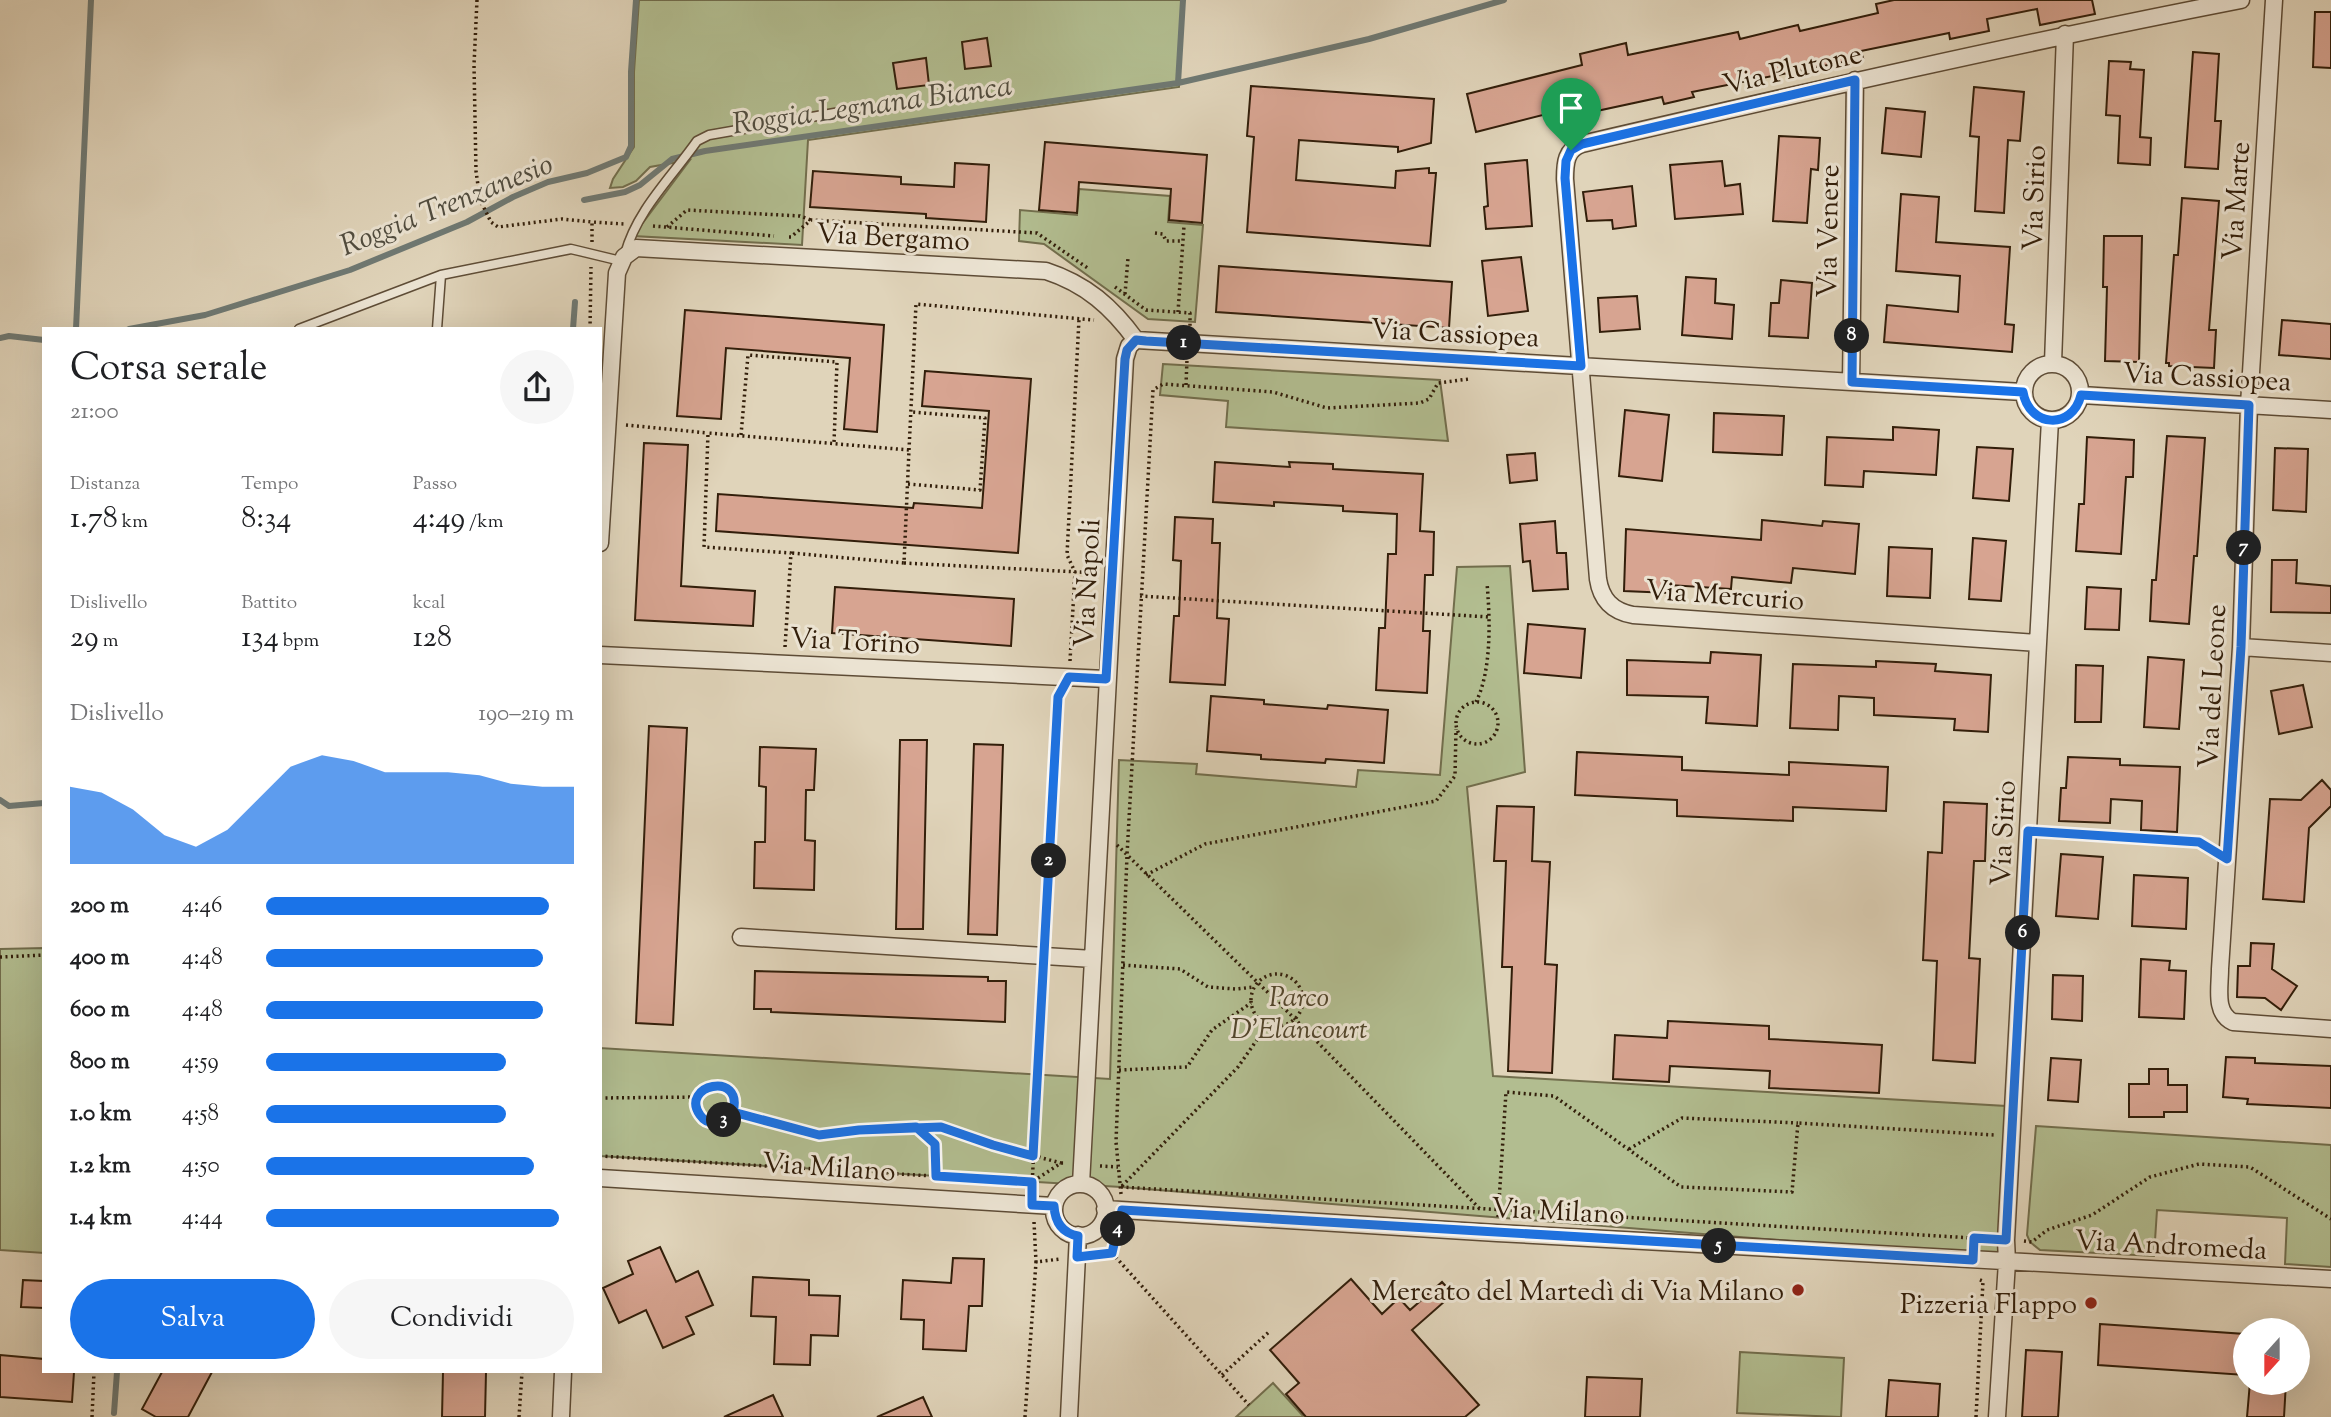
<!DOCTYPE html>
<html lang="it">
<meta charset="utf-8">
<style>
body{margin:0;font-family:"Sorts Mill Goudy",serif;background:#f6f6f6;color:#202124;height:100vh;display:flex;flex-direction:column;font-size:26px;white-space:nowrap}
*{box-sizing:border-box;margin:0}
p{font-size:23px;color:#757577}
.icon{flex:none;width:38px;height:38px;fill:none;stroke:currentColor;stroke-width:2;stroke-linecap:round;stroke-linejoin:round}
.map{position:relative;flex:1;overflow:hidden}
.details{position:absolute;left:42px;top:327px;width:560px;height:1046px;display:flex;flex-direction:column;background:#fff;border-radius:0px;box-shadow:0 7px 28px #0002}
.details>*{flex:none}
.needle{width:46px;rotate:201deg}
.fabs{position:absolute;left:2233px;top:1318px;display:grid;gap:14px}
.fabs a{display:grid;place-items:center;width:77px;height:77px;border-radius:50%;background:#fff;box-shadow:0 7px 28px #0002;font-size:35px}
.pin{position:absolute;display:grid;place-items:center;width:60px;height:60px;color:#fff;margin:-72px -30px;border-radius:50% 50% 50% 0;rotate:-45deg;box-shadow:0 0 7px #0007}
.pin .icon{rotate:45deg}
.km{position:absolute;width:35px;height:35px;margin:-18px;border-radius:50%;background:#222;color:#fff;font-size:19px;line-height:35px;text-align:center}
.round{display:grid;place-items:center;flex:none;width:74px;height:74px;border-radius:37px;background:#f6f6f6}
.summary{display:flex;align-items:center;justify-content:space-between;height:119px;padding:0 28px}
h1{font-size:38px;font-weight:600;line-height:52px}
.figures{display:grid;grid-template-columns:repeat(3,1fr);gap:10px;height:119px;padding:7px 28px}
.figures div{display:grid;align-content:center}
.figures b{font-size:30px;font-weight:600}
.figures small{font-size:19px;font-weight:400}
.figures p{font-size:19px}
.chart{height:196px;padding:14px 28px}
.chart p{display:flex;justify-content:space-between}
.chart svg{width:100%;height:126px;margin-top:7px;fill:#1a73e8;opacity:.7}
.button{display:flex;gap:14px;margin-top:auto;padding:14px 28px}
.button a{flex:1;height:80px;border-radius:42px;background:#1a73e8;color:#fff;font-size:28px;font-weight:600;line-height:80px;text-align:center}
.button a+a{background:#f6f6f6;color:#202124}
ul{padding:0 28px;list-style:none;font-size:23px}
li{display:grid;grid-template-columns:112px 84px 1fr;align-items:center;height:52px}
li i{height:18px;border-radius:9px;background:#1a73e8}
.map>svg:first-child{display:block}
.green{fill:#b2bd90;stroke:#726e4d;stroke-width:2}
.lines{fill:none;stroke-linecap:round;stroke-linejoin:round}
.stream{stroke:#6f7973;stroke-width:6}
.building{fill:#d7a491;stroke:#321e0a;stroke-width:2}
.service-casing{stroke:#5e4c36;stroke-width:11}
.minor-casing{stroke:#5e4c36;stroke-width:19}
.path{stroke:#321e0a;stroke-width:3.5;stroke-dasharray:2 3.5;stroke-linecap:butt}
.service{stroke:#ebe3d2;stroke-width:8}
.minor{stroke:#ebe3d2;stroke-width:16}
.route-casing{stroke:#fff;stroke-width:14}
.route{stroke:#1a73e8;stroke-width:9}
.poi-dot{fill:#8f2418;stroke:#ebe3d2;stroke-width:2.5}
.labels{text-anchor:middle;stroke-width:6;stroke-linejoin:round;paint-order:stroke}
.street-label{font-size:28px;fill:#321e0a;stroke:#ebe3d2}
.park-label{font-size:28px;font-style:italic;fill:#52462c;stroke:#ebe3d2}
.poi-label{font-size:28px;fill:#321e0a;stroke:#ebe3d2;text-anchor:end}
.water-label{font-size:30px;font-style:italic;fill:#504c3f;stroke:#ebe3d2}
</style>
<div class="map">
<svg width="2331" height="1417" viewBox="0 0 2331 1417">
<rect width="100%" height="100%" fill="#e0d4ba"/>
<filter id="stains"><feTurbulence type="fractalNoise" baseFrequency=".00286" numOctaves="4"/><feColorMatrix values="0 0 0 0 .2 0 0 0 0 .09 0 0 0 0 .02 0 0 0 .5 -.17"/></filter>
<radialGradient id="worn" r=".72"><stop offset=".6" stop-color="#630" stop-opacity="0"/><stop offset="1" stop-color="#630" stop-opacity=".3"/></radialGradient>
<path class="green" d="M639,0h545l-5,87 -371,53 -6,105 -169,-9 57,-76 -40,7 -14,14 -13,6 -13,1 3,-9 21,-32v-75z
M1079,189l91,7 -2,26 35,3 -8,97 -47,-3 -104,-75 -25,-3 1,-31 57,5z
M1163,364l277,16 8,61 -222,-14 2,-26 -68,-6z
M1510,566l15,206 -58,15 26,289 513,30 -6,152 -879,-71 -521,-31v-108l510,31 9,-319 78,4 -1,10 160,13 2,-17 82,5 17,-208z
M44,948v305l-44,-3v-301z
M2036,1126l295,19v122l-46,-3 2,-46 -130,-8 -3,46 -114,-6 -10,-8 -3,-7z
M1740,1352l104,6 -3,59 -104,-4z
M1273,1383l31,34h-68z"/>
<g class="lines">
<path class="stream" d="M1178,83l5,-83
M584,200l41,-8 15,-7 32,-26 33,-8 473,-68 191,-44 135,-39
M76,329l15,-329
M129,329l76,-14 145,-45 117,-48 46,-25 35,-15 39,-9 39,-16 5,-11v-74l5,-72
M573,329l2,-27
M0,338l9,-2 35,4
M0,800l9,6 35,-3
M114,1413l3,-41"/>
</g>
<path class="building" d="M1894,0h198l3,14 -55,11 -3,-16 -50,10 2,12 -39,8 -1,-6 -88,18 2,7 -171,34 2,5 -30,7 -2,-7 -70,15 -2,-9 -114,29 -9,-38 115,-29 -2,-11 46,-11 2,12 110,-23 2,7 58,-14 2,6 78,-18 -2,-9z
M2315,12h16v56l-18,-1z
M987,38l4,28 -26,3 -3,-27z
M2193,52l26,2 -4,67h6l-3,48 -33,-2z
M926,58l3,27 -32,4 -4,-26z
M2109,61l22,1 -1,7 14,1 -4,67 11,1 -1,27 -32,-2 2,-47 -14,-1z
M1251,86l183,13 -3,44 -33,9v-5l-99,-7 -3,40 99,8 1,-17 33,-3v5h7l-6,73 -183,-14 7,-95 -7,-1z
M1974,87l50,5 -4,49 -12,-1 -4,73 -29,-2 4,-74 -9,-1z
M1886,108l39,4 -4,45 -39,-4z
M1779,136l41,2 -2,32 -7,-1 -4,54 -34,-2z
M1045,142l162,13 -5,68 -33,-3 2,-31 -92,-7 -2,31 -38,-3z
M1527,160l5,66 -46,3 -2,-22 4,-1 -3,-42z
M1722,161l3,25 15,-2 3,30 -68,5 -5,-54z
M955,163l34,2 -3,57 -60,-4v-4l-116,-7 3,-36 88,6v7l53,3z
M1632,186l4,40 -23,3 -1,-9 -25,1 -4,-29z
M1901,194l38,3 -3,45 74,5 -5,77 9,1 -2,27 -128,-10 3,-37 71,7 2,-36 -64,-5z
M2182,198l37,3 -10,129h7l-2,38 -45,-2v-3h-3l8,-108h4z
M2104,236h38l-3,126 -34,-1 2,-74h-4z
M1521,257l7,54 -40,5 -6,-55z
M1219,266l233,16 -3,46 -233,-16z
M1686,277l30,2 -1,24 19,2 -2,34 -50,-4z
M1781,280l31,3 -4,55 -39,-2 2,-33h8z
M1637,296l3,33 -40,3 -2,-34z
M685,310l199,15 -7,107 -33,-3 6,-71 -124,-10 -5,71 -44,-3z
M2282,320l49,4v35l-52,-4z
M925,371l106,8 -13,174 -302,-22 2,-37 195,14 1,-5 68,5 7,-97 -67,-5z
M1625,410l44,5 -7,66 -43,-5z
M1714,413l70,3 -2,39 -69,-3z
M1893,427l46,3 -3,45 -72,-4 -1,16 -38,-2 2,-48 66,3z
M2167,436l38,2 -8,118h-3l-5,68 -39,-3 2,-41h4z
M2087,437l47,3 -1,37h-7l-5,77 -45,-3 3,-47h5z
M644,443l44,2 -7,141 74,5 -2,35 -118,-6z
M1977,447l36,2 -4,52 -36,-3z
M2275,448l33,1 -2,63 -33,-2z
M1535,453l2,27 -27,3 -3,-28z
M1215,462l75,5 -1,-5 44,2v5l90,5 -3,57 14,1 -1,43h-8l-2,56h7l-3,62 -51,-3 3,-62h6l3,-74h8l1,-40 -54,-3v-5l-69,-4v4l-61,-4z
M1175,517l38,2 -1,24h8l-3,75 12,1 -4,66 -55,-3 4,-66h5l2,-55 -8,-1z
M1762,520l60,6 1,-5 36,3 -4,50 -62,-6 -2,15 -59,-6 -1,12 -61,-4v8l-46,-2 2,-62 135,11z
M1555,521l2,32h9l2,36 -35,2 -3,-30 -7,1 -3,-38z
M1973,538l33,3 -5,60 -32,-2z
M1889,547l43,2 -2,49 -43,-2z
M2272,560h25l-1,23 35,3v27l-60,-1z
M835,587l179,12 -3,47 -179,-13z
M2087,587l34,2 -2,41 -34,-1z
M1528,624l57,5 -4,49 -57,-5z
M1711,652l50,3 -4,71 -51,-3 2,-26 -81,-2v-35l83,3z
M2148,657l36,3 -5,69 -35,-2z
M1876,661l60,3 -1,7 56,4 -3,57 -34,-2 1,-11 -81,-4v-17l-35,-2 -1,34 -48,-2 3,-64 83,3z
M2076,665l27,1 -2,56h-26z
M2303,685l9,42 -33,7 -8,-43z
M1211,696l53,4v4l63,5 1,-4 60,5 -4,53 -58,-4 -1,4 -64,-4v-4l-54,-4z
M649,726l38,2 -14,297 -37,-2z
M900,740h27l-4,189h-27z
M974,744l29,1 -6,190 -29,-1z
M760,747l56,2 -2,41h-8l-1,50 10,1 -1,49 -60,-2 1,-46h10l1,-55 -7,-1z
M1577,752l105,5v13l107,5v-13l99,5 -2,44 -93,-4v14l-116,-5v-16l-102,-5z
M2068,757l52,2v6l60,2 -3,65 -36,-2 1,-29 -31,-2 -1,24 -51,-2 2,-33h5z
M2322,780l9,10v16l-22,22 -5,74 -41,-3 7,-100 31,1z
M1944,802l43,2 -2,57h-11l-5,97 11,1 -5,104 -42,-3 4,-99 -14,-1 5,-108 14,1z
M1497,806l37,1 -2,54 18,1 -5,102 12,1 -5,108 -44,-2 4,-104h-10l4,-106h-12z
M2061,854l42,3 -5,62 -42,-3z
M2134,875l54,3 -2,51 -54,-3z
M2251,943l23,1 -2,25 25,17 -16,24 -16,-12 -28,-1 1,-31h12z
M2141,959l29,2 -1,9 17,1 -2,48 -45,-2z
M755,971l233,6v4h18l-1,41 -234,-10v-3h-17z
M2053,975l30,1 -1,45 -30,-2z
M1668,1021l101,5v13l113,6 -3,48 -110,-5 1,-17 -100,-5 -1,16 -56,-3 2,-44 52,3z
M2226,1057l29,1v5l76,3v42l-84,-4 1,-5 -25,-2z
M2051,1058l30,2 -3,42 -30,-2z
M2149,1069h19v16h19v27h-23v5h-35v-33h20z
M660,1247l16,35 22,-11 15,34 -27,12 8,17 -31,14 -17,-38 -27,13 -16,-35 30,-14 -5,-13z
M953,1258l31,1 -2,47h-13l-3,45 -43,-2 1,-29 -23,-1 2,-39 48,3z
M753,1277l56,3v15l31,1 -2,40 -27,-1 -1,30 -36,-1 2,-47 -25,-1z
M1351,1279l31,35 17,-16 11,12 32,-28 11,12 -41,36 67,75 -14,12h-159l-20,-23 13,-11 -29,-33z
M23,1280l21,1v27l-23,-1z
M2100,1324l145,10v41l-147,-10z
M2026,1350l36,2 -4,65h-36z
M0,1355l44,4v13h30l-2,30 -72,-5z
M162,1372h50l-24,45h-32l-14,-8z
M443,1372h43l-1,45h-43z
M1587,1377l55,2 -2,38h-55z
M1889,1380l51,4 -2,33h-52z
M2250,1382h36l-2,35h-37z
M773,1395l10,22h-59z
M923,1397l9,20h-55z"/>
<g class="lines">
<g class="service-casing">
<path id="service" d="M625,254c12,-44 46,-76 72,-113l12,-6 148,-26
M299,329l142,-54 130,-26 50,12
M437,329l4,-54"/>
</g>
<g class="minor-casing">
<path id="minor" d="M2274,0l-25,405 -8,242 -21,322c0,19 -6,44 13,53l98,7
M1136,340l887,52
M2053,363l12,-329
M2024 392a28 28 0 1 1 56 0a28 28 0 1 1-56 0Z
M1851,382l4,-302
M2081,395l250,15
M600,543l17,-270 7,-16 12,-9 410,23c40,13 66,36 90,69
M2038,643l-405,-28c-21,-4 -32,-16 -35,-36l-33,-400c0,-16 1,-30 17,-35 219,-51 438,-101 659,-144
M2241,647l90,6
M600,655l506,24
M741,937l352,22
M600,1178l454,28
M1081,1184l44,-825 4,-13 7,-6
M1054 1210a26 26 0 1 1 52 0a26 26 0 1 1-52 0Z
M1105,1209l392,24 834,46
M561,1417l2,-45
M1069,1417l9,-182
M1997,1417l10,-155 -1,-22 44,-820"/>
</g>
<path class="path" d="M477,0l-3,65 2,106 4,29 11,22 7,5 64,-8 30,3
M653,226l121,10
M667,227l20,-17 113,6 11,4
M1155,233l8,1 3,7h17
M789,237h2l20,-17 226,13 52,36
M592,242v-20l32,2
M1115,287l31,23 44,3v14
M1125,294l3,-36
M1178,312l6,-86
M590,329l1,-62
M1186,385l1,-26
M626,425l82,8
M741,435l7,-80 89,7 -3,81
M909,450l7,-146 178,16
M908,484l72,6 5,-72 -73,-6
M904,563l194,10
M1140,596l349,21
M785,647l6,-94 -87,-6 4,-114 201,17 -5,113 -113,-10
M1070,661l5,-89 -8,-17 12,-236
M1456 723a21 21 0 1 1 42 0a21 21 0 1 1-42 0Z
M1476,702c16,-32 14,-84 11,-119
M2045,832l154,10 11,7
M1117,845l178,174 185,190
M1146,875l59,-31 231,-43 19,-25 1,-47
M1045,938l15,-244
M0,957l44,-2
M1123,965l57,4 28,18 28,2 18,-2
M1251 1000a26 26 0 1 1 52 0a26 26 0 1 1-52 0Z
M1119,1070l68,-3 25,-37 39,-27
M696 1104a19 19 0 1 1 38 0a19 19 0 1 1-38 0Z
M600,1098l98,-1
M733,1112l86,23 40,-5 82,-3 52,18 68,18
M917,1127l18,17 1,32
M1629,1149l53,-31 116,5
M600,1156l432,26 29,-19h3
M1100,1166l18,1
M1032,1186l11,-213
M1122,1186l116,-119 30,-43
M1121,1187l868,52
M1121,1194l-5,-52 11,-287 26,-465 10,-6 110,8 54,16 93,-5 9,-4 9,-16 31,-4
M1498,1217l8,-125 48,4 127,91 111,5 6,-69 196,12
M1034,1222l2,40
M2024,1241l8,1 15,-12 45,-15 58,-38 49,-13 51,3 81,52
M1112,1253l137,152
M1096,1255l16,-2 7,-27
M1222,1375l48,-44
M92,1417l2,-45
M519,1417l3,-45
M1025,1417l11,-155 24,-3
M1976,1417l7,-136 -5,-2"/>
<use href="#service" class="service"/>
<use href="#minor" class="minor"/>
</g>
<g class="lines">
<g class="route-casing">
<path id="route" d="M1571,150l-5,11 -1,17 16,188 -435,-25 -10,-1 -9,10 -2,9 -19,320 -37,-2 -11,20 -25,459 -40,-11 -52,-18 -82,3 -40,5 -86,-23c-9,10 -24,16 -33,3 -21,-30 44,-45 33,-3l86,23 40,-5 57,-3 19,17 1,32 96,6v23l22,1c1,16 8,27 24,30l-1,21 35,-4 10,-43 851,50 1,-22 32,2 22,-409 171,11 28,17 14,-212 8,-242 -168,-10c-9,36 -52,32 -58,-3l-171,-10 3,-302 -273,64 -11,6"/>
</g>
<use href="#route" class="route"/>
</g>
<g class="poi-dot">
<circle cx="1798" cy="1290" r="7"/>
<circle cx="2091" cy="1303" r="7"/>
</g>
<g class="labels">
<g class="street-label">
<text transform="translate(1792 68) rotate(-13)" y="10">Via Plutone</text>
<text transform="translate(2033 198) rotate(-88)" y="10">Via Sirio</text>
<text transform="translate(2235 201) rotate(-86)" y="10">Via Marte</text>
<text transform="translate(1827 231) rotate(-89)" y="10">Via Venere</text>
<text transform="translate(893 236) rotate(3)" y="10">Via Bergamo</text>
<text transform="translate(1455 332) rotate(3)" y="10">Via Cassiopea</text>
<text transform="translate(2207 376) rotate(3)" y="10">Via Cassiopea</text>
<text transform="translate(1086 583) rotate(-87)" y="10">Via Napoli</text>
<text transform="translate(1725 594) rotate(4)" y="10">Via Mercurio</text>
<text transform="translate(855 640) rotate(3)" y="10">Via Torino</text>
<text transform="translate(2211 686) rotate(-87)" y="10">Via del Leone</text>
<text transform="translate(2002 833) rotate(-87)" y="10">Via Sirio</text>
<text transform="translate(829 1166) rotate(4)" y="10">Via Milano</text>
<text transform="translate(1558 1210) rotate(3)" y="10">Via Milano</text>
<text transform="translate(2171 1244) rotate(3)" y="10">Via Andromeda</text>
</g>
<g class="park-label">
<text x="1299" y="1006">Parco<tspan x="1299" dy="32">D'Elancourt</tspan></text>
</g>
<g class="poi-label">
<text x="1784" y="1300">Mercato del Martedì di Via Milano</text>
<text x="2077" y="1313">Pizzeria Flappo</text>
</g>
<g class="water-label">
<text transform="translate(872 104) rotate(-8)" y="10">Roggia Legnana Bianca</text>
<text transform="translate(446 204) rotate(-22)" y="10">Roggia Trenzanesio</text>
</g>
</g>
<rect width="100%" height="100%" filter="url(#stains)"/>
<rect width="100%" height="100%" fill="url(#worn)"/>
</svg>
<div class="fabs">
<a><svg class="needle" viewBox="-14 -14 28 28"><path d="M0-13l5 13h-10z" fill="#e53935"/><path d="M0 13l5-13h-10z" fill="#757577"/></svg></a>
</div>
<div class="pin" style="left:1571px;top:150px;background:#1e9e55"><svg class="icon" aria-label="arrive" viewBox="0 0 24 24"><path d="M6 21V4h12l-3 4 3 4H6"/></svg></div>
<b class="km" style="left:1184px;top:343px">1</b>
<b class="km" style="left:1049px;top:861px">2</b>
<b class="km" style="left:724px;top:1120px">3</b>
<b class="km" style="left:1118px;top:1229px">4</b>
<b class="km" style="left:1719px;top:1246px">5</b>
<b class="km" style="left:2023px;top:933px">6</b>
<b class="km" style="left:2244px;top:548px">7</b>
<b class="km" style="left:1852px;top:336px">8</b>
<section class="details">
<div class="summary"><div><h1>Corsa serale</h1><p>21:00</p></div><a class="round"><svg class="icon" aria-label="share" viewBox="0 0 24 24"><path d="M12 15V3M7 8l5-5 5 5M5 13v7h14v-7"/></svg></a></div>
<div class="figures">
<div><p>Distanza</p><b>1.78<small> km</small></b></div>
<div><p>Tempo</p><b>8:34</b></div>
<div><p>Passo</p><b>4:49<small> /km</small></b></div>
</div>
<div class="figures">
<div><p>Dislivello</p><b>29<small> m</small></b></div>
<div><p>Battito</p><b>134<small> bpm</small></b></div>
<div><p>kcal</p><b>128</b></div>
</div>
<div class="chart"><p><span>Dislivello</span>190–219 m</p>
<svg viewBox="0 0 160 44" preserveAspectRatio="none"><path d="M0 44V17L10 19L20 25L30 34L40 38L50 32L60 21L70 10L80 6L90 8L100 12L110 12L120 12L130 13L140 16L150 17L160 17V44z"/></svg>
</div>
<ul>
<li><b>200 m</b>4:46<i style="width:92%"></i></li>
<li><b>400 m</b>4:48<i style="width:90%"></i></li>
<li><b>600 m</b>4:48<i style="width:90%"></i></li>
<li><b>800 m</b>4:59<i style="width:78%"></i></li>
<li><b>1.0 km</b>4:58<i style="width:78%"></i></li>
<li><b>1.2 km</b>4:50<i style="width:87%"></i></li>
<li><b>1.4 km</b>4:44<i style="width:95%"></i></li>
</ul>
<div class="button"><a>Salva</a><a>Condividi</a></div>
</section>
</div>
